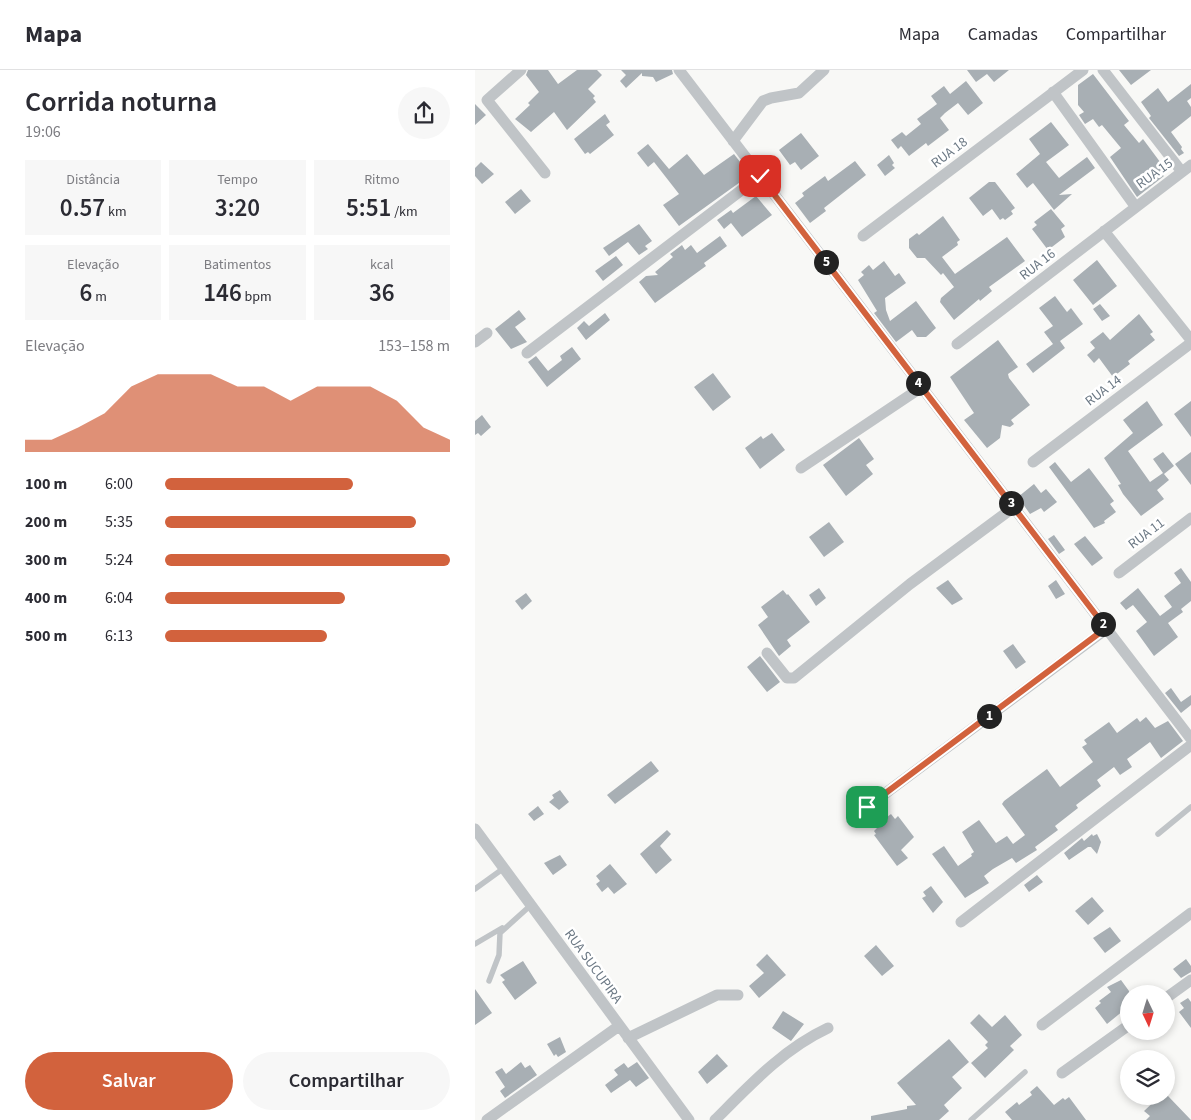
<!DOCTYPE html>
<html lang="pt">
<meta charset="utf-8">
<style>
body{margin:0;font-family:"Source Sans 3",sans-serif;background:#f7f7f7;color:#2b2b33;height:100vh;display:flex;flex-direction:column;font-size:19px;white-space:nowrap}
*{box-sizing:border-box;margin:0}
p{font-size:16px;color:#7c7c81}
.icon{flex:none;width:28px;height:28px;fill:none;stroke:currentColor;stroke-width:2;stroke-linecap:round;stroke-linejoin:round}
.map{position:relative;flex:1;overflow:hidden}
.drawer{display:flex;flex-direction:column;background:#fff;width:475px}
.drawer>*{flex:none}
.needle{width:32px;rotate:176deg}
.controls{position:absolute;left:645px;top:915px;display:grid;gap:10px}
.controls a{display:grid;place-items:center;width:55px;height:55px;border-radius:50%;background:#fff;box-shadow:0 2px 8px #0003;font-size:25px}
.pin{position:absolute;display:grid;place-items:center;width:42px;height:42px;color:#fff;margin:-21px;border-radius:10px;box-shadow:0 2px 8px #0006}
.km{position:absolute;width:25px;height:25px;margin:-12px;border-radius:50%;background:#222;color:#fff;font-size:14px;line-height:25px;text-align:center}
.round{display:grid;place-items:center;flex:none;width:52px;height:52px;border-radius:26px;background:#f7f7f7}
.headline{display:flex;align-items:center;justify-content:space-between;height:85px;padding:0 25px}
h1{font-size:28px;font-weight:600;line-height:38px}
.figures{display:grid;grid-template-columns:repeat(3,1fr);gap:8px;height:85px;padding:5px 25px}
.figures div{display:grid;align-content:center;border-radius:0px;background:#f7f7f7;text-align:center}
.figures b{font-size:25px;font-weight:600}
.figures small{font-size:14px;font-weight:400}
.figures p{font-size:14px}
.chart{height:140px;padding:10px 25px}
.chart p{display:flex;justify-content:space-between}
.chart svg{width:100%;height:90px;margin-top:5px;fill:#d2623d;opacity:.7}
.action{display:flex;gap:10px;margin-top:auto;padding:10px 25px}
.action a{flex:1;height:58px;border-radius:30px;background:#d2623d;color:#fff;font-size:20px;font-weight:600;line-height:58px;text-align:center}
.action a+a{background:#f7f7f7;color:#2b2b33}
ul{padding:0 25px;list-style:none;font-size:16px}
li{display:grid;grid-template-columns:80px 60px 1fr;align-items:center;height:38px}
li i{height:12px;border-radius:6px;background:#d2623d}
header{display:flex;align-items:center;gap:30px;box-sizing:border-box;height:70px;padding:0 25px;background:#fff;border-bottom:1px solid #e1e1e2}
header strong{font-size:24px}
nav{display:flex;gap:28px;margin-inline-start:auto;font-size:18px}
main{display:flex;flex:1;min-height:0}
.map>svg:first-child{display:block}
.building{fill:#a8afb4}
.lines{fill:none;stroke-linecap:round;stroke-linejoin:round}
.lane{stroke:#c0c4c7;stroke-width:5.5}
.street{stroke:#c0c4c7;stroke-width:11}
.route-casing{stroke:#fff;stroke-width:10}
.route{stroke:#d2623d;stroke-width:6}
.labels{text-anchor:middle;stroke-width:5;stroke-linejoin:round;paint-order:stroke}
.street-label{font-size:14px;fill:#6b7884;stroke:#fff}
</style>
<header>
<strong>Mapa</strong>
<nav><a>Mapa</a><a>Camadas</a><a>Compartilhar</a></nav>
</header>
<main>
<section class="drawer">
<div class="headline"><div><h1>Corrida noturna</h1><p>19:06</p></div><a class="round"><svg class="icon" aria-label="share" viewBox="0 0 24 24"><path d="M12 15V3M7 8l5-5 5 5M5 13v7h14v-7"/></svg></a></div>
<div class="figures">
<div><p>Distância</p><b>0.57<small> km</small></b></div>
<div><p>Tempo</p><b>3:20</b></div>
<div><p>Ritmo</p><b>5:51<small> /km</small></b></div>
</div>
<div class="figures">
<div><p>Elevação</p><b>6<small> m</small></b></div>
<div><p>Batimentos</p><b>146<small> bpm</small></b></div>
<div><p>kcal</p><b>36</b></div>
</div>
<div class="chart"><p><span>Elevação</span>153–158 m</p>
<svg viewBox="0 0 160 44" preserveAspectRatio="none"><path d="M0 44V38L10 38L20 32L30 25L40 12L50 6L60 6L70 6L80 12L90 12L100 19L110 12L120 12L130 12L140 19L150 32L160 38V44z"/></svg>
</div>
<ul>
<li><b>100 m</b>6:00<i style="width:66%"></i></li>
<li><b>200 m</b>5:35<i style="width:88%"></i></li>
<li><b>300 m</b>5:24<i style="width:100%"></i></li>
<li><b>400 m</b>6:04<i style="width:63%"></i></li>
<li><b>500 m</b>6:13<i style="width:57%"></i></li>
</ul>
<div class="action"><a>Salvar</a><a>Compartilhar</a></div>
</section>
<div class="map">
<svg width="716" height="1050" viewBox="0 0 716 1050">
<rect width="100%" height="100%" fill="#f8f8f6"/>
<path class="building" d="M53,0h20l10,14 19,-14h20l5,5 -14,14 7,7 -2,2 3,4 -29,28 -13,-18 -23,20 -16,-13 15,-14 -2,-2 11,-11 -13,-17z
M146,0h51l1,4 -17,8 -3,-5 -11,-1v-3l-16,15 -6,-7 6,-6z
M492,0h42l-15,12 -7,-8 -11,8z
M644,0h32l-20,15z
M618,4l36,47 -5,4 15,18 4,-4 23,31 -4,4 2,2 -27,21 -27,-40 11,-9 -19,-23 -3,2 -6,-8 -8,5 -6,-9 5,-3 -6,-7v-20z
M491,11l17,22 -15,12 -10,-12 -13,10 -5,5 9,12 -21,16 -2,-3 -17,13 -8,-10 -3,3 -7,-9 11,-8 4,4 15,-12 -4,-5 20,-15 -6,-8 13,-10 6,8z
M716,14v14l-4,3 4,6v9l-20,16 11,15 -1,2 3,4 -5,3 -30,-38 2,-2 -10,-14 17,-14 10,14z
M0,34l11,11 -11,10z
M130,44l5,8 -4,3 8,10 -24,19 -2,-2 -3,2 -11,-15z
M576,52l18,23 -23,17 13,16 28,-21 8,11 -36,27 13,-1 -18,16 -21,-27 -6,5 -11,-14 24,-20 -11,-15z
M326,63l18,23 -18,14 -6,-8 -5,3 -11,-15z
M173,74l21,25 18,-15 17,21 30,-21 16,21 -71,51 -16,-21 16,-11 -25,-32 -6,5 -11,-14z
M414,85l5,8 -2,2 3,3 -10,8 -8,-11z
M380,91l11,14 -42,33 2,3 -16,12 -15,-20 9,-7 -2,-3 23,-17 3,5z
M6,92l13,12 -12,10 -7,-8v-8z
M514,112h6l20,26 -4,3 2,3 -8,6 -2,-2 -3,2 -8,-11 -9,7 -14,-18z
M46,119l10,12 -16,13 -10,-12z
M281,126l16,19 -30,22 -11,-14 -7,6 -7,-9 14,-10 2,3z
M576,139l14,17 -4,3 4,8 -17,13 -16,-21 5,-4 -3,-3z
M468,146l17,24 -3,2 1,3 -16,12 13,17 52,-37 18,24 -36,26 3,4 -12,10 -1,-2 -25,21 -14,-18 1,-4 13,-11 -11,-14 -2,2 -16,-17h-8l-8,-10v-9l8,-6 2,2z
M164,154l13,17 -7,5 3,3 -9,6 -11,-13 -19,14 -6,-8z
M245,166l7,10 -23,17 2,3 -51,37 -16,-21 7,-6 12,-1 -3,-3 18,-15 -3,-3 12,-9 3,5 6,-5 6,8z
M141,186l7,9 -20,16 -8,-10z
M622,190l20,26 -24,19 -20,-25z
M409,191l11,15 4,-3 7,10 -21,15 1,12 4,11 26,-20 20,27 -10,9h-9l-5,-7 -16,12 -22,-29 3,-2 -19,-31 6,-5 -3,-3 8,-7 4,5z
M580,226l12,16 4,-4 12,16 -23,17 5,7 -32,25 -7,-9 27,-20 -9,-12 9,-6 -14,-18z
M625,234l10,12 -8,5 -9,-12z
M44,240l7,9 -11,8 12,15 -16,7 -16,-20z
M130,243l5,7 -24,20 -9,-12 7,-7 5,5z
M664,244l14,18 -3,2 5,6 -27,21 2,3 -17,13 -14,-19 -5,5 -7,-8 8,-7 -5,-6 13,-10 7,8z
M523,270l20,27 -10,7 1,4 21,27 -19,15 3,4 -4,3 -8,-2 -2,13 -13,10 -23,-28 10,-7 -24,-36z
M97,277l9,12 -34,28 -19,-25 8,-6 12,15 14,-11 -2,-4z
M238,303l18,24 -18,14 -19,-24z
M672,331l16,24 -35,26 22,31 13,-9 -10,-14 10,-7 11,14 -10,8 5,6 -12,10 7,9 -23,17 -18,-22 -5,-9 3,-1 -17,-26 29,-25 -10,-13z
M716,331v36l-17,-23z
M7,345l9,12 -10,9 -3,-3 -3,2v-14z
M297,363l13,17 -25,19 -15,-21 16,-12 2,3z
M384,368l15,21 -8,6 7,9 -27,22 -23,-31z
M716,382v33l-16,-21z
M580,392l16,20 18,-14 25,33 -4,3 6,8 -12,9 1,2 -11,5 -45,-61z
M559,414l7,9 5,-4 11,13 -13,10 -3,-4 -11,6 -12,-17z
M354,452l15,20 -20,15 -15,-20z
M579,465l11,15 -6,4 -11,-15z
M610,466l18,22 -11,8 -18,-22z
M706,498l10,14v19l-10,8 2,3 -15,11 10,14 -24,19 -18,-25 11,-9 -14,-17 -7,5 -6,-7 18,-15 22,28 12,-9 -8,-11 17,-13 -7,-10z
M473,510l15,19 -11,6 -16,-17z
M581,510l9,14 -9,5 -8,-13z
M344,518l7,10 -10,8 -7,-11z
M308,520l4,5 1,-1 22,28 -23,18 4,6 -12,10 -21,-31 10,-8 -7,-10z
M51,523l6,8 -10,9 -7,-9z
M538,574l13,18 -10,7 -13,-18z
M285,586l20,26 -13,10 -20,-25z
M696,618l10,14 10,-7v10l-10,8 -16,-20z
M671,647l9,11 13,-7 15,20 -22,17 -11,-16 -23,17 5,8 -12,8 -6,-8 -17,13 4,6 -25,19 2,3 -23,18 3,4 -23,17 2,3 -21,13 -4,-5 -19,11 -9,7 5,7 -24,15 -33,-44 12,-8 14,20 14,-10 -1,-2 3,-2 -12,-20 17,-12 17,23 11,-7 6,8 12,-9 -23,-31 2,-3 43,-32 13,18 33,-25 -11,-15 5,-3 -3,-4 25,-18 8,11 20,-15 3,4z
M176,691l8,10 -44,33 -8,-9z
M85,720l9,12 -10,8 -10,-8 5,-4 -2,-3z
M63,736l6,8 -10,7 -6,-7z
M416,744l4,5 3,-3 16,21 -13,13 7,8 -11,8 -23,-31 2,-1 -2,-3 3,-3 -2,-2z
M192,760l4,4 -11,12 12,14 -16,14 -16,-20z
M617,764l1,2 4,-2 4,8 -4,12 -6,-7h-3l-19,13 -5,-7 18,-15 2,3z
M85,785l7,10 -14,10 -9,-12z
M135,794l17,20 -13,10 -6,-7 -6,5 -6,-8 4,-3 -4,-5z
M562,805l6,7 -14,10 -5,-7z
M456,816l12,16 -10,11 -11,-15 4,-2 -3,-4z
M617,827l12,14 -16,14 -13,-14z
M635,857l11,14 -16,12 -12,-15z
M401,875l18,21 -12,10 -18,-20z
M292,884l19,21 -27,23 -10,-12 15,-13 -8,-8z
M711,889l5,7v6l-10,6 -8,-9z
M48,891l14,22 -22,17 -13,-18 3,-2 -5,-5z
M646,910l8,11v15l-22,18 -12,-16 6,-5 -2,-2 12,-9 -4,-5z
M0,919l17,24 -17,12z
M713,928l3,4v26l-12,-16 5,-4 -4,-5z
M308,941l21,13 -13,17 -19,-13z
M504,944l13,13 13,-12 17,20 -12,11 4,4 -29,28 -14,-15 17,-15 -3,-3 3,-3 -18,-19z
M85,967l6,15 -8,5 -2,-3 -2,2 -7,-12z
M474,969l20,23 -17,15 10,11 -18,17 5,6 -10,9h-68v-4l36,-7v-3l9,-1 -19,-22z
M242,984l11,12 -21,18 -9,-12z
M46,992l4,6 5,-3 7,10 -32,23 -5,-7 5,-4 -10,-15 7,-4 4,6z
M162,992l12,16 -13,9 -6,-7 -19,13 -6,-8 13,-10 -4,-5 10,-7 4,5z
M562,1016l17,19 9,-7 2,2 4,-3 17,23h-74l-7,-8 12,-10 2,3 13,-10 -2,-3z
M685,1026h8l23,24h-45l4,-4 -6,-5z"/>
<g class="lines">
<path class="lane" d="M683,764l33,-27
M0,819l29,-21
M0,874l27,-16
M14,911l10,-26 1,-22 31,-28
M496,1050l54,-48"/>
<path class="street" d="M46,0l-34,30 58,73
M204,0l512,669
M628,0l79,102
M578,22l82,114
M258,71l30,-40 8,-3 28,-5 25,-23
M629,161l87,109
M388,166l220,-166
M0,272l12,-9
M482,274l234,-179
M52,283l233,-177
M558,392l158,-119
M326,398l121,-81
M644,503l72,-55
M292,583l20,25h7l116,-94 104,-77
M392,737l239,-178
M0,759l214,291
M486,852l230,-177
M691,928l25,-18
M567,955l149,-112
M153,968l89,-43h21
M587,1003l67,-48
M12,1050l132,-94
M240,1050c34,-34 68,-71 113,-92"/>
</g>
<g class="lines">
<g class="route-casing">
<path id="route" d="M285,106l346,452 -239,179"/>
</g>
<use href="#route" class="route"/>
</g>
<g class="labels">
<g class="street-label">
<text transform="translate(474 82) rotate(-37)" y="5">RUA 18</text>
<text transform="translate(679 103) rotate(-36)" y="5">RUA 15</text>
<text transform="translate(562 194) rotate(-38)" y="5">RUA 16</text>
<text transform="translate(628 320) rotate(-37)" y="5">RUA 14</text>
<text transform="translate(671 463) rotate(-37)" y="5">RUA 11</text>
<text transform="translate(119 896) rotate(54)" y="5">RUA SUCUPIRA</text>
</g>
</g>
</svg>
<div class="controls">
<a><svg class="needle" viewBox="-14 -14 28 28"><path d="M0-13l5 13h-10z" fill="#e53935"/><path d="M0 13l5-13h-10z" fill="#7c7c81"/></svg></a>
<a><svg class="icon" aria-label="layers" viewBox="0 0 24 24"><path d="M12 4l9 5-9 5-9-5zM3 14l9 5 9-5"/></svg></a>
</div>
<div class="pin" style="left:392px;top:737px;background:#1e9e55"><svg class="icon" aria-label="arrive" viewBox="0 0 24 24"><path d="M6 21V4h12l-3 4 3 4H6"/></svg></div>
<div class="pin" style="left:285px;top:106px;background:#d93025"><svg class="icon" aria-label="check" viewBox="0 0 24 24"><path d="M5 12l5 5 9-10"/></svg></div>
<b class="km" style="left:514px;top:646px">1</b>
<b class="km" style="left:628px;top:554px">2</b>
<b class="km" style="left:536px;top:433px">3</b>
<b class="km" style="left:443px;top:313px">4</b>
<b class="km" style="left:351px;top:192px">5</b>
</div>
</main>
